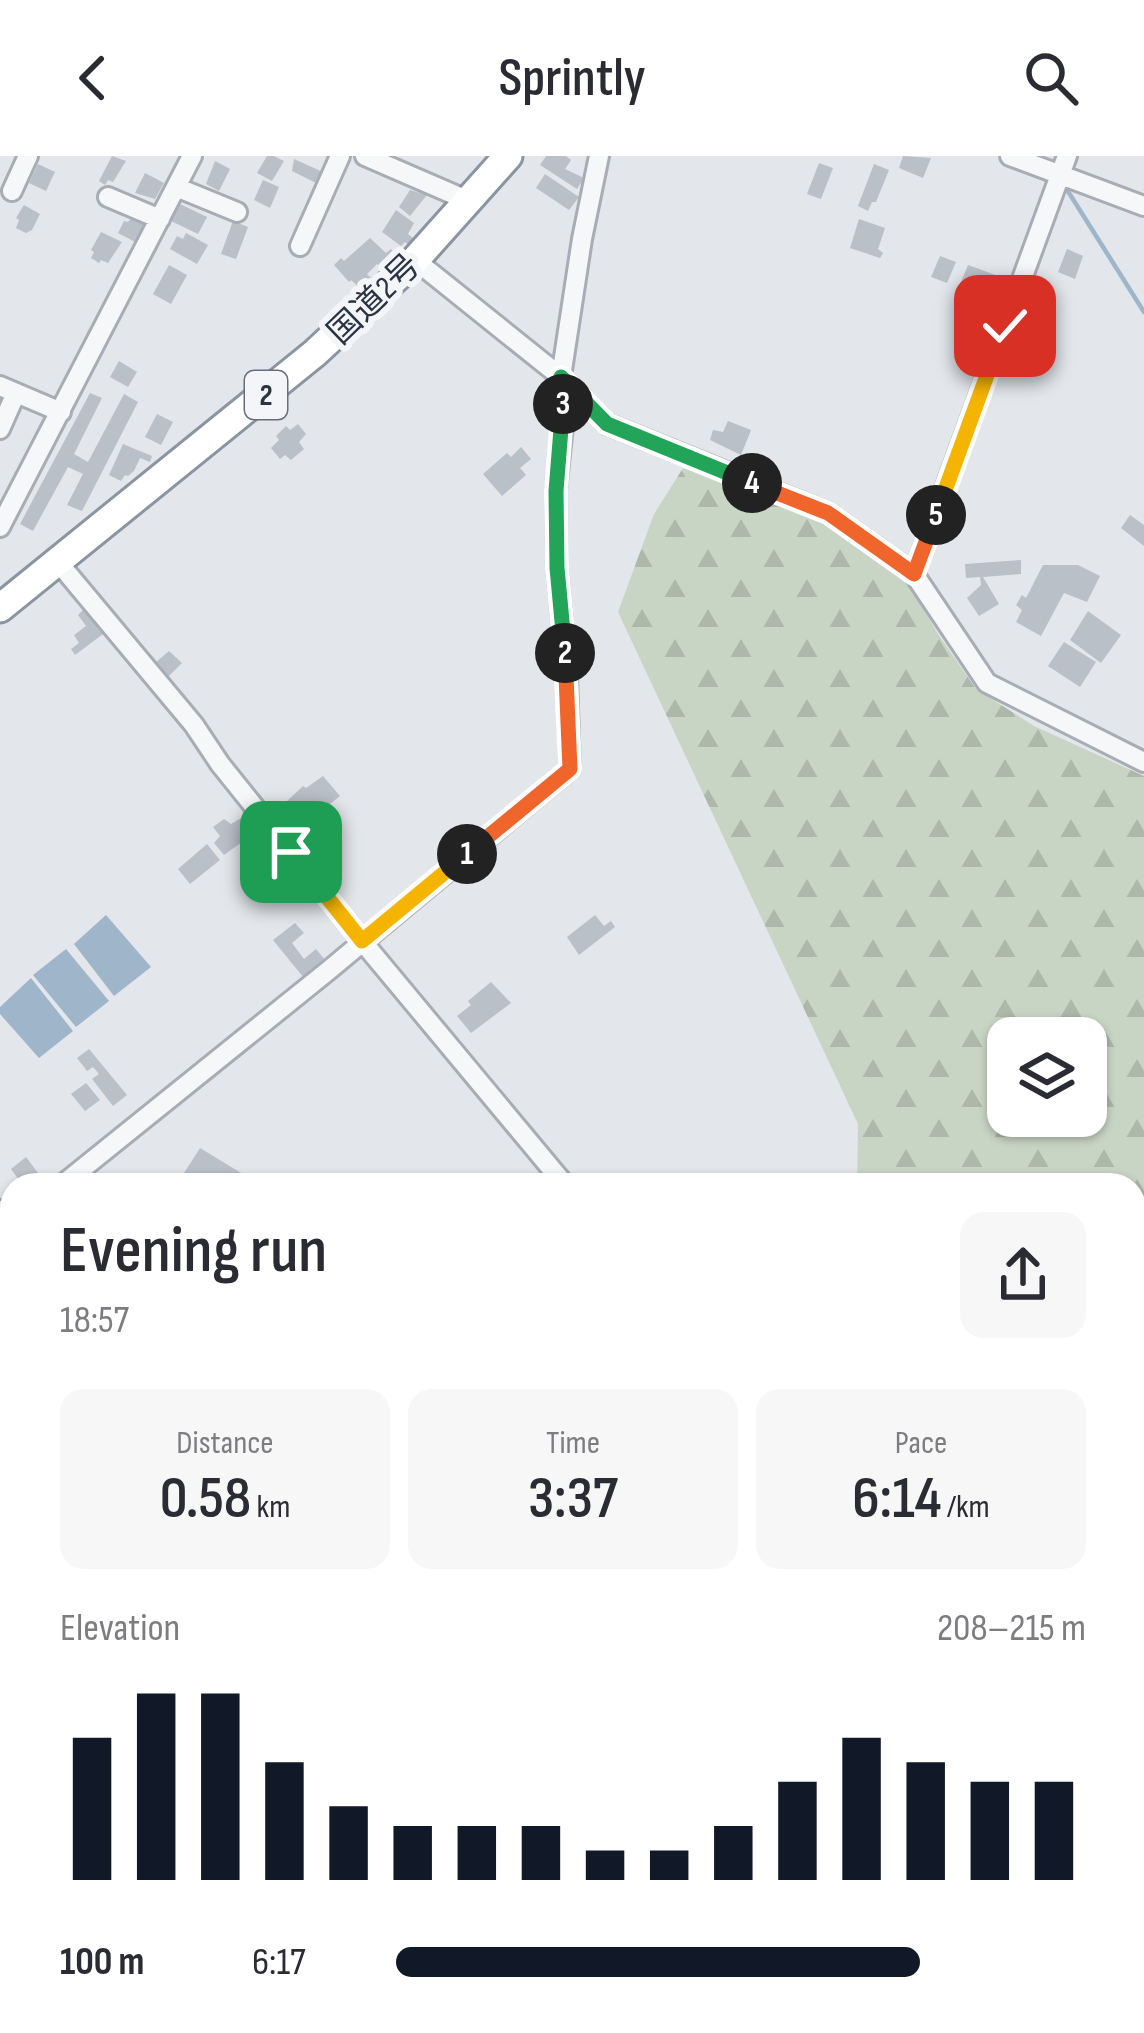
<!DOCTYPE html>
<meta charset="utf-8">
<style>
body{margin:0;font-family:"Sofia Sans Condensed","Noto Sans JP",sans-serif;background:#f7f7f7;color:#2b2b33;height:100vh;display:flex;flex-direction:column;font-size:45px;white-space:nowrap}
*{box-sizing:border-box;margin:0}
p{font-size:39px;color:#7c7c81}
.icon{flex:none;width:66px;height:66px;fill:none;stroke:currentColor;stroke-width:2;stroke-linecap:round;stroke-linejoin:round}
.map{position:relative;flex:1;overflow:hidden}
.drawer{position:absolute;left:0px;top:1017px;width:1146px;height:861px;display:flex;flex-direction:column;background:#fff;border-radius:36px 36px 0 0;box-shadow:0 3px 9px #0004}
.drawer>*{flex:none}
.tools{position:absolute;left:987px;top:861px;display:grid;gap:24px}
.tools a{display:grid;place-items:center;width:120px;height:120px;border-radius:24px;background:#fff;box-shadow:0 3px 9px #0004;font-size:60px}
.pin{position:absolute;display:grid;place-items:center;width:102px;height:102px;color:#fff;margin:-51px;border-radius:24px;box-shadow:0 6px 18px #0006}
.km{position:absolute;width:60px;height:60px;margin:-30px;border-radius:50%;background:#222;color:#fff;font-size:33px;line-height:60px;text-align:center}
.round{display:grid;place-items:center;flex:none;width:126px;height:126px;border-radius:24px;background:#f7f7f7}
.headline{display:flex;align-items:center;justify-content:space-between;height:204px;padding:0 60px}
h1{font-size:66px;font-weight:600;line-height:90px}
.figures{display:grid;grid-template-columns:repeat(3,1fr);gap:18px;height:204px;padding:12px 60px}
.figures div{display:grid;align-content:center;border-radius:24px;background:#f7f7f7;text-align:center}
.figures b{font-size:60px;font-weight:600}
.figures small{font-size:33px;font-weight:400}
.figures p{font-size:33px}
.chart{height:336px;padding:24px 60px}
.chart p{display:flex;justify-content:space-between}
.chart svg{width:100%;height:216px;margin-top:12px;stroke:#111827;stroke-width:6}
ul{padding:0 60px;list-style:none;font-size:39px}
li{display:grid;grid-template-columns:192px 144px 1fr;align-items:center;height:90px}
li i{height:30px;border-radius:15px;background:#111827}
header{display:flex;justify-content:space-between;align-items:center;height:156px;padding:0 60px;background:#fff;font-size:54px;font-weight:600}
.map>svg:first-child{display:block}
.forest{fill:url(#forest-firs);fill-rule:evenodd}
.water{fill:#9fb5ca}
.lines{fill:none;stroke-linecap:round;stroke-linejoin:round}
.stream{stroke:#9fb5ca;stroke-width:4.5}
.building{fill:#bac0c8}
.minor-casing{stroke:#a8adb5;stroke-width:24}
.highway-casing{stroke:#8b94a1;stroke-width:33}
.minor{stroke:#f6f7f9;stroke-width:18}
.highway{stroke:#fff;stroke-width:27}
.split-1-casing{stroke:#fff;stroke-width:24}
.split-2-casing{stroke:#fff;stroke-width:24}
.split-3-casing{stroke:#fff;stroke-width:24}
.split-4-casing{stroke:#fff;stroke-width:24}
.split-5-casing{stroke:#fff;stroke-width:24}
.split-6-casing{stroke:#fff;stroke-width:24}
.split-1{stroke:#f5b400;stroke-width:15}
.split-2{stroke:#f0652b;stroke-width:15}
.split-3{stroke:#22a559;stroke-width:15}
.split-4{stroke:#22a559;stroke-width:15}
.split-5{stroke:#f0652b;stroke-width:15}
.split-6{stroke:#f5b400;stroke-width:15}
.labels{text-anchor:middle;stroke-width:12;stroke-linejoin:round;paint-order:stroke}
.shield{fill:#f3f5f8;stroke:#676e79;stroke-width:3}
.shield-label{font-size:30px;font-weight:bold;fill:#2b3443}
.street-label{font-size:33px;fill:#2b3443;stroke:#f3f5f8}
</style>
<header><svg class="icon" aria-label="back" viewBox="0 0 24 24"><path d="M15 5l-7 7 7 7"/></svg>Sprintly<svg class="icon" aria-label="search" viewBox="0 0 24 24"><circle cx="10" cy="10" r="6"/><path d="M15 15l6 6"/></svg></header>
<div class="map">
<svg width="1144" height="1877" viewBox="0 0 1144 1877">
<defs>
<pattern id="forest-firs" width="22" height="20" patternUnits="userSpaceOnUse" patternTransform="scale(3)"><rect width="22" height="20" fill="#c9d5c4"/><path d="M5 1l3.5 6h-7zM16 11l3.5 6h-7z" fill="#adb7aa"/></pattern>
</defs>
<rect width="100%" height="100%" fill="#e3e6eb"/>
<path class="forest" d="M683,312l136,50 87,61 32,55 38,55 58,37 110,50v1257h-916l14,-11h892v-837h-277l1,-61 -240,-512 36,-98zM1008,882h78v78h-78z"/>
<path class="water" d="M106,759l45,52 -37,29 -40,-52z
M66,793l43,52 -33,26 -43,-52z
M31,822l42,53 -34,27 -39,-44v-7z"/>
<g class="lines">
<path class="stream" d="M1064,29l80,127"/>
</g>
<path class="building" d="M112,0l14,5 -13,21 -5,-2 -3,5 -6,-4z
M267,0h7l10,5 -12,20 -15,-8z
M546,0h20l5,4 -6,9 19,9 -7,11 -37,-24z
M903,0l28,2 -8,20 -24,-10z
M294,3l31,14 -5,12 -28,-14z
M215,5l15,8 -11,22 -13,-7z
M819,7l14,5 -12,31 -14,-5z
M38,8l17,8 -9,19 -17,-8z
M874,8l15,6 -13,32h-4l-4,9 -10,-5z
M145,17l19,10 -9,16 -20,-6z
M545,18l34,23 -10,13 -33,-22z
M263,24l16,7 -9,21 -16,-8z
M410,34l17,5 -17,21 -11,-9z
M180,48l27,13 -9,17 -27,-13z
M24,49l16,9 -8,16 -6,3 -10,-5 3,-8 -3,-2z
M396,54l18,13 -6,11 6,5 -5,6 -4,-3 -4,4 -19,-14z
M132,61l12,7 -9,18 -17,-9 6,-12 4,1z
M859,63l26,9 -7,21 5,4 -3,5 -30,-10z
M233,65l15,6 -12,32 -15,-5z
M101,76l21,10 -14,21 -7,-3 -2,3 -8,-5 3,-6 -3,-2z
M186,77l22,12 -11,19 -27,-15 7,-13 6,3z
M370,82l16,15 5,-4 8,8 -14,13 -8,-6 -10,10 5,5 -11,10 -10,-9 -2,2 -15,-17 7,-7 3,3z
M1067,93l16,7 -8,23 -17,-7z
M940,100l16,6 -9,21 -16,-6z
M169,109l18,10 -16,29 -18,-10z
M968,109l33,12 -5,14 -7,-1 -2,7 -28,-10z
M119,205l18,11 -9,15 -18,-10z
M90,237l12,5 -28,56 14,8 36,-68 14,8 -56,109 -15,-6 16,-31 -15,-7 -35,64 -13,-7z
M157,258l16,8 -12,23 -16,-8z
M728,265l23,9 -10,25 -31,-15 3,-10 10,2z
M298,268l8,10 -7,8 5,7 -13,11 -6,-5 -5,4 -9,-11 8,-8 -3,-4 10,-10 4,4z
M123,288l29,12 -2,6 -10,-4 -6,13 -6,5 -3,-1 -4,6 -12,-6z
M521,291l10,12 -11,9 6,7 -24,21 -19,-22 24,-21 4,4z
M1130,359l14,10v21l-23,-18z
M1021,404v14l-38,3 16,27 -20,12 -12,-18 14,-13 -1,-8 -14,1 -1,-14z
M1043,409h35l22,11 -13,26 -23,-9 -23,43 -25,-14 6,-12 -6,-5 6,-10 4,3z
M84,453l19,25 -28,21 -4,-6 8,-6 -5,-8 12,-9 -8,-11z
M1088,455l33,24 -20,28 -31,-23z
M1064,486l32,20 -16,25 -32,-21z
M169,495l13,12 -15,15 -13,-14z
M323,620l17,20 -34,27 -20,-21 17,-16 3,2z
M329,652l7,8 -29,23 -6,-8z
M241,662l12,16 -29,21 -10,-12 6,-7 -7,-9 11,-8 7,5z
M207,688l13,16 -30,24 -12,-15z
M595,759l9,11 7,-5 4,6 -36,28 -12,-18z
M295,767l9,10 -12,10 12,16 12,-10 10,12 -22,17 -31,-38z
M491,826l20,21 -40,30 -14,-17 14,-11 -3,-4z
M89,893l38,46 -14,11 -21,-27 7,-5 -6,-7 -6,4 -10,-13z
M86,927l14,17 -15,11 -14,-17z
M200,992l61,37h-122l6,-10 14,9 5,-8 13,8z
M26,1001l12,16 -16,11 -11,-15z"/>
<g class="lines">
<g class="minor-casing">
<path id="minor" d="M365,0l104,45
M1010,0l134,50
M176,31l61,25
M12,35l16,-35
M108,41l52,22
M300,90l40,-90
M415,104l146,117 46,47 221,89 86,61 73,109 157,79
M0,230l61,26
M0,273l16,-36
M0,371l192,-371
M58,406l136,163 26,39 142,177 203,244
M914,418l153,-418
M62,1029l267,-215 241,-201 -3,-94 -10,-107 -1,-77 8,-74 -3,-40 21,-138 17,-83
M0,1054l12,10"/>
</g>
<g class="highway-casing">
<path id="highway" d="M0,452l315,-255 100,-93 93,-104"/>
</g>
<use href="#minor" class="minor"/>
<use href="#highway" class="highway"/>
</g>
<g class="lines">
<g class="split-1-casing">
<path id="split-1" d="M291,696l71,89 105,-87"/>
</g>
<g class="split-2-casing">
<path id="split-2" d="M467,698l103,-85 -5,-116"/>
</g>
<g class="split-3-casing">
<path id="split-3" d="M563,248l-7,87 1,77 8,85"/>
</g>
<g class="split-4-casing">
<path id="split-4" d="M563,248l-2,-27 46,47 145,59"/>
</g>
<g class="split-5-casing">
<path id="split-5" d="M752,327l76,30 86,61 22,-59"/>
</g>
<g class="split-6-casing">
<path id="split-6" d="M936,359l69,-189"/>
</g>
<use href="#split-1" class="split-1"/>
<use href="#split-2" class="split-2"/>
<use href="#split-3" class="split-3"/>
<use href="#split-4" class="split-4"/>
<use href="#split-5" class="split-5"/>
<use href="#split-6" class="split-6"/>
</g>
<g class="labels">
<rect class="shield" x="245" y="215" width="42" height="48" rx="9"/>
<g class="shield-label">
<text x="266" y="249">2</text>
</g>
<g class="street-label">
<text transform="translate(373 142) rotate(-44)" y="12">国道2号</text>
</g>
</g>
</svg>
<div class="tools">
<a><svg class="icon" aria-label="layers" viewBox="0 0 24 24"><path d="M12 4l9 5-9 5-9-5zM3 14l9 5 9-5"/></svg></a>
</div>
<div class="pin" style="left:291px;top:696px;background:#1e9e55"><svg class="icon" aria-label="arrive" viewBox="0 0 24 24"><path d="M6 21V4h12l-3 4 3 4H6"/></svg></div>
<div class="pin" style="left:1005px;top:170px;background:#d93025"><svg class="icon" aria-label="check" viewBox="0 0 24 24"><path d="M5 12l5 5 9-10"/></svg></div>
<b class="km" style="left:467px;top:698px">1</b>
<b class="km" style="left:565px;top:497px">2</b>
<b class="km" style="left:563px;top:248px">3</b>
<b class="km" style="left:752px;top:327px">4</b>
<b class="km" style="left:936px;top:359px">5</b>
<section class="drawer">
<div class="headline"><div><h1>Evening run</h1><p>18:57</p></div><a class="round"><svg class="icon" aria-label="share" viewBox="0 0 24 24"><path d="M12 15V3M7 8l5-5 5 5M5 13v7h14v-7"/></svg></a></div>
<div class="figures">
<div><p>Distance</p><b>0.58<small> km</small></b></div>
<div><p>Time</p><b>3:37</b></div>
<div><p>Pace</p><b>6:14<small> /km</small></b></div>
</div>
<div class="chart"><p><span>Elevation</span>208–215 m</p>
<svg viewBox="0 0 160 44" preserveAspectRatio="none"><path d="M5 44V15M15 44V6M25 44V6M35 44V20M45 44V29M55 44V33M65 44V33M75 44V33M85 44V38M95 44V38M105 44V33M115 44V24M125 44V15M135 44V20M145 44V24M155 44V24"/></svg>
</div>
<ul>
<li><b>100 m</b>6:17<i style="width:76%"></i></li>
</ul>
</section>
</div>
